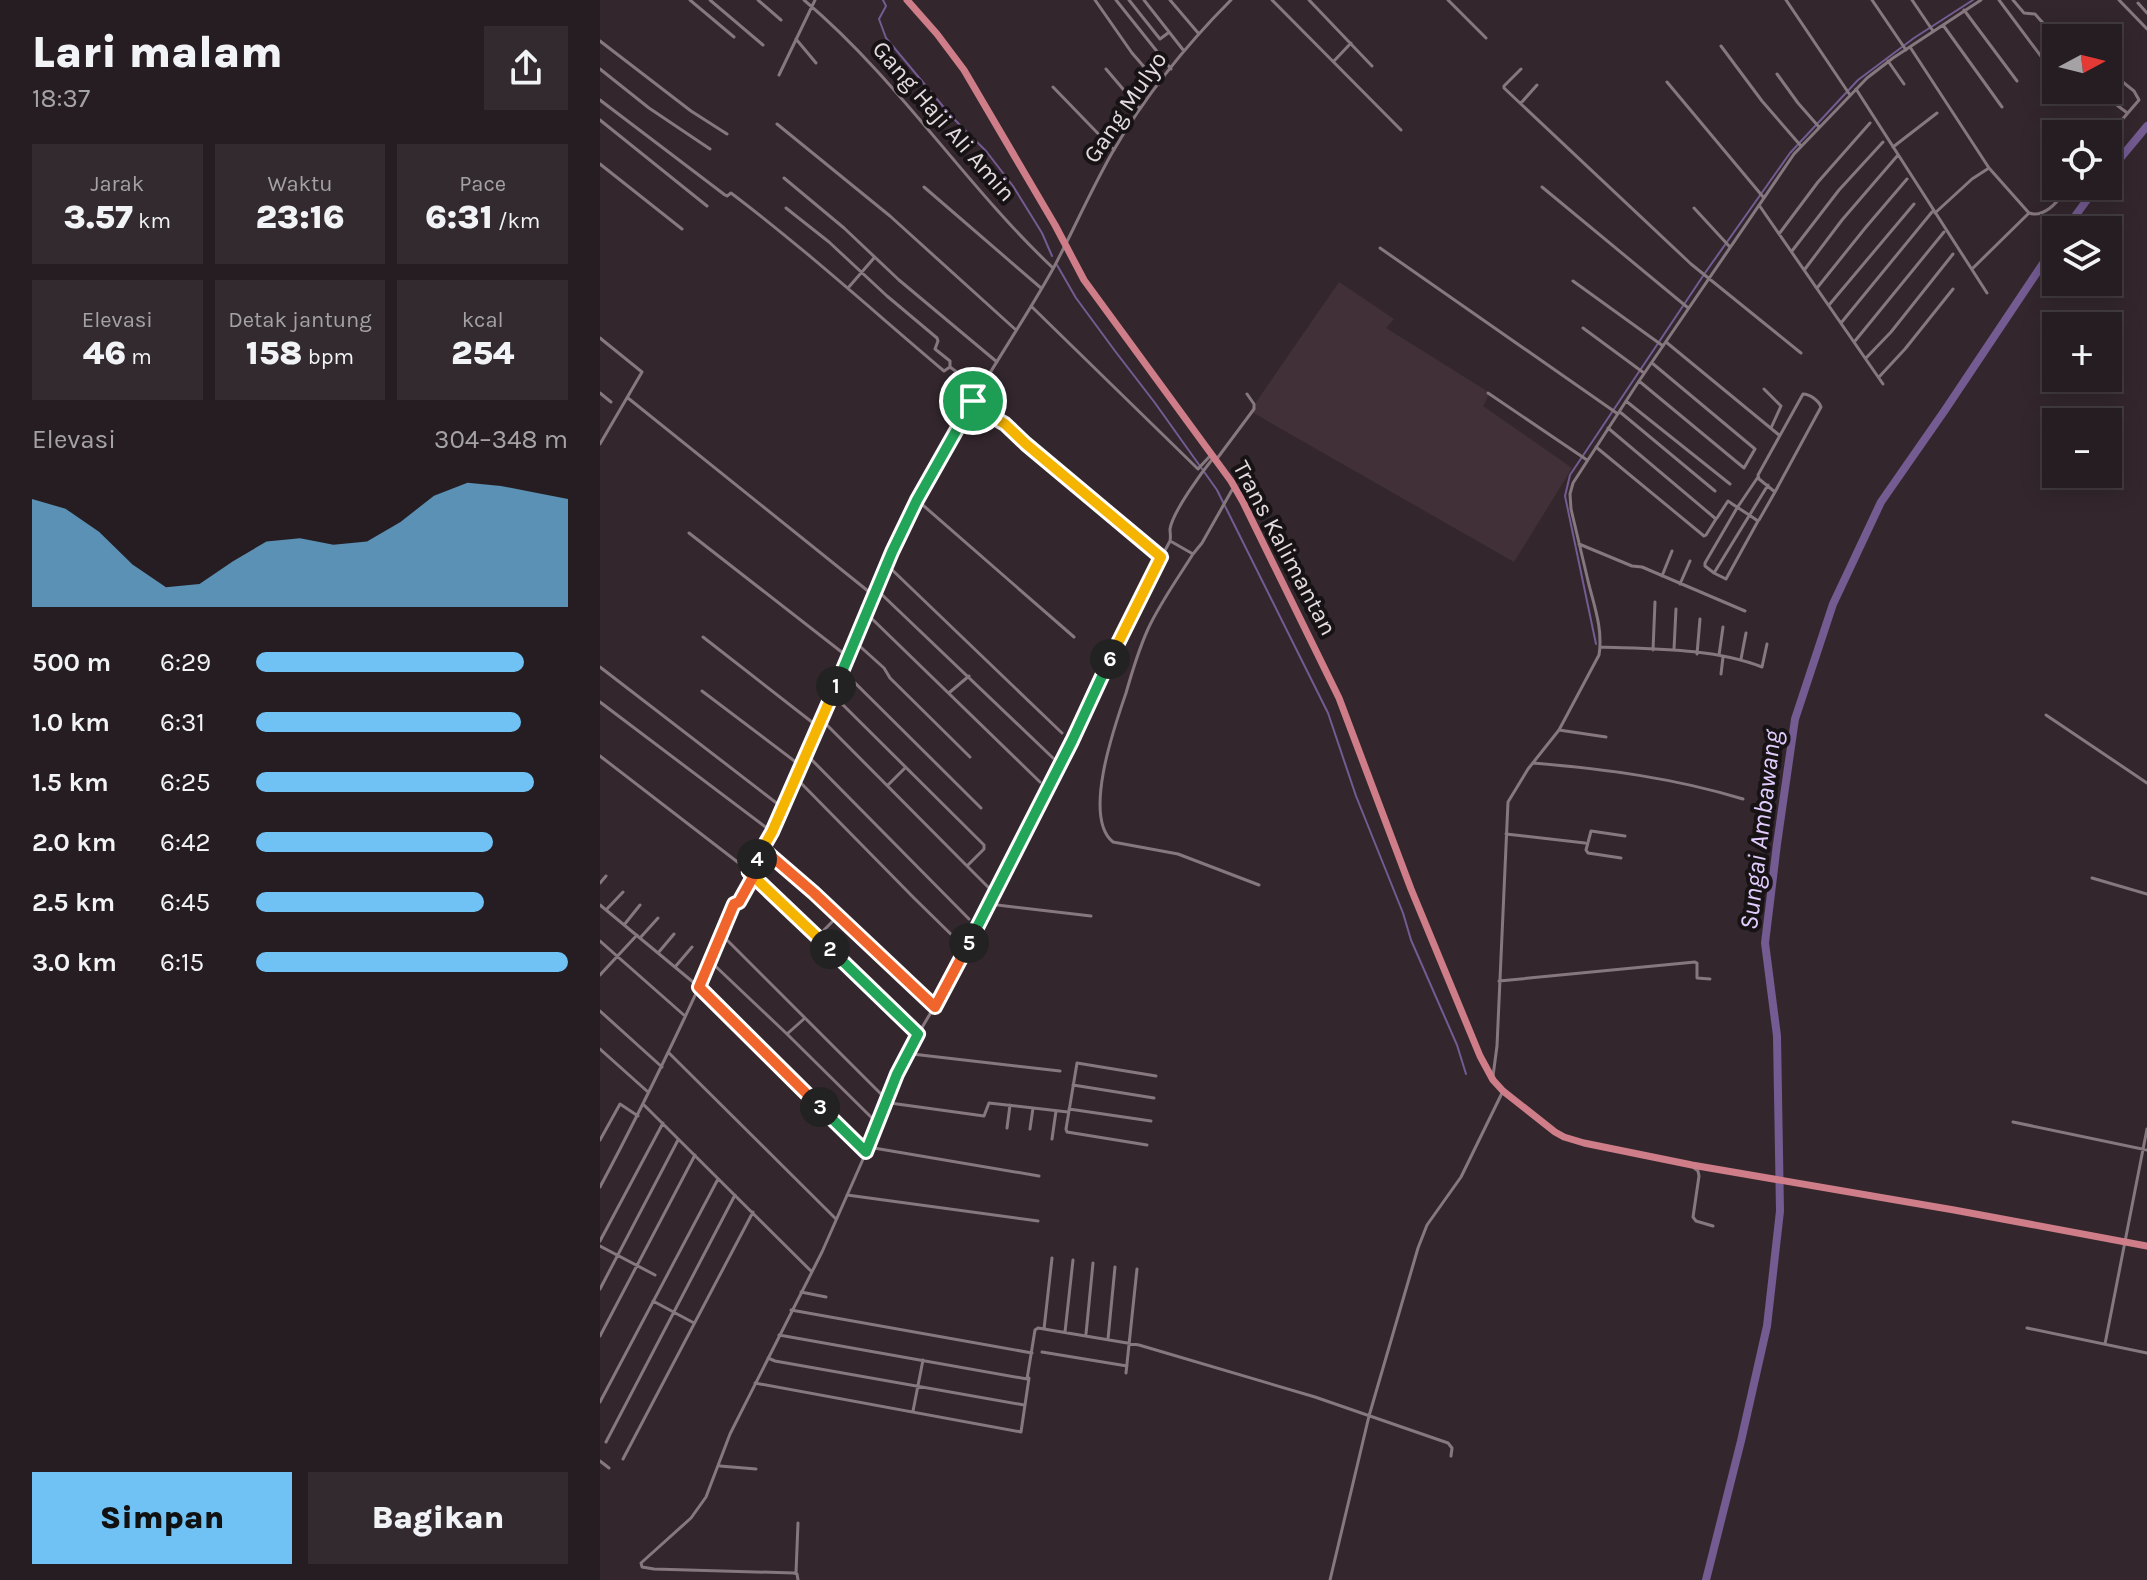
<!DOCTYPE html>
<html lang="id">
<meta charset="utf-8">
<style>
body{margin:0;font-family:Karla,sans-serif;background:#322a2f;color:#f1f3f6;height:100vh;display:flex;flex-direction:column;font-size:30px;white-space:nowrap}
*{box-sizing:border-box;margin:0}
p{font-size:26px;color:#a4a2a5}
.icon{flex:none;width:44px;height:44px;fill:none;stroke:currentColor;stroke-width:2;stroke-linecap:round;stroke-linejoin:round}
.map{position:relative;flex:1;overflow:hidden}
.panel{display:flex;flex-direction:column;background:#261d22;width:600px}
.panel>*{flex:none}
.needle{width:52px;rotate:83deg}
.buttons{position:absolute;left:1442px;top:24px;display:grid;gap:16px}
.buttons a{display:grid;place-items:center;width:80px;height:80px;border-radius:0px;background:#261d22;box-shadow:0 4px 20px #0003,0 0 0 2px #423b40;font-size:40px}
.pin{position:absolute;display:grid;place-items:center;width:68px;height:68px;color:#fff;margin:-34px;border:4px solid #fff;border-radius:50%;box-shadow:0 2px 8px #0007}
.km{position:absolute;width:40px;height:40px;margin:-20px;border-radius:50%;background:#222;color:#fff;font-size:22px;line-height:40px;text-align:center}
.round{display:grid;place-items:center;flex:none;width:84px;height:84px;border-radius:0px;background:#322a2f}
.overview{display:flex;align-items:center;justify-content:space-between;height:136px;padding:0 32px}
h1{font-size:44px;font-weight:800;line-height:60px}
.metrics{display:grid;grid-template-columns:repeat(3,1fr);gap:12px;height:136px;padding:8px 32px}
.metrics div{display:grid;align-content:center;border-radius:0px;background:#322a2f;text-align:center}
.metrics b{font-size:34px;font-weight:800}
.metrics small{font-size:22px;font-weight:400}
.metrics p{font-size:22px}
.chart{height:224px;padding:16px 32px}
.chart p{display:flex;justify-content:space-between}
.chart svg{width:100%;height:144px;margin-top:8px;fill:#70c2f4;opacity:.7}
.cta{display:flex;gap:16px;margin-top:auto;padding:16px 32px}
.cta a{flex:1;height:92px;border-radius:0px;background:#70c2f4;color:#111;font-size:32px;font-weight:800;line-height:92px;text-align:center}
.cta a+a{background:#322a2f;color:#f1f3f6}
ul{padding:0 32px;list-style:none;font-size:26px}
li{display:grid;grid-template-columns:128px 96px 1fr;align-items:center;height:60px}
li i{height:20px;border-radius:10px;background:#70c2f4}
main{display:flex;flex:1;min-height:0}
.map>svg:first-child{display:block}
.built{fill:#413037}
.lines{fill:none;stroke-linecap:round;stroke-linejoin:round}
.stream{stroke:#745b92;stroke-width:2}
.river{stroke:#745b92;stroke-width:8}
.street{stroke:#86787e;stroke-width:3}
.highway{stroke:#cf7e89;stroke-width:7}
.split-1-casing{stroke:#fff;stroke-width:16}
.split-2-casing{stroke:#fff;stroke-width:16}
.split-3-casing{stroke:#fff;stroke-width:16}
.split-4-casing{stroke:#fff;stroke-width:16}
.split-5-casing{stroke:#fff;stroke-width:16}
.split-6-casing{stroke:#fff;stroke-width:16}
.split-7-casing{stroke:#fff;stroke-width:16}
.split-1{stroke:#22a559;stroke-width:10}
.split-2{stroke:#f5b400;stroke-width:10}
.split-3{stroke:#22a559;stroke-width:10}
.split-4{stroke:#f0652b;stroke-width:10}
.split-5{stroke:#f0652b;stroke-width:10}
.split-6{stroke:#22a559;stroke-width:10}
.split-7{stroke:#f5b400;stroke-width:10}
.labels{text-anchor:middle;stroke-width:8;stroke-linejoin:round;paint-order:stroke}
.street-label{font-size:24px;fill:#e3dbdf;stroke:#171214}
.water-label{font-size:26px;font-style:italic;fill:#e2cdff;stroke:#171214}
</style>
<main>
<section class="panel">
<div class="overview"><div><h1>Lari malam</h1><p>18:37</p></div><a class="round"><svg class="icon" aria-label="share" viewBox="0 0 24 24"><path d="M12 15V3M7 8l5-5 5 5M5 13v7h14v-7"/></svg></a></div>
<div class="metrics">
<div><p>Jarak</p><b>3.57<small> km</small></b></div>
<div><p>Waktu</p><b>23:16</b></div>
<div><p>Pace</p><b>6:31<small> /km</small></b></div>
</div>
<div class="metrics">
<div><p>Elevasi</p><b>46<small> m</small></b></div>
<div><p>Detak jantung</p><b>158<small> bpm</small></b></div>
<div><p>kcal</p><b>254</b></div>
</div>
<div class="chart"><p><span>Elevasi</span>304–348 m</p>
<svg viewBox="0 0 160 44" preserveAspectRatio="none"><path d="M0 44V11L10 14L20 21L30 31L40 38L50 37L60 30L70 24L80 23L90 25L100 24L110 18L120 10L130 6L140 7L150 9L160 11V44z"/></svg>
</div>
<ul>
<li><b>500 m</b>6:29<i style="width:86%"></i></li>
<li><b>1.0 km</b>6:31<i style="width:85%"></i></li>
<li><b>1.5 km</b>6:25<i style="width:89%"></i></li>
<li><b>2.0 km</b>6:42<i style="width:76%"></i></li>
<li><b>2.5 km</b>6:45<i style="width:73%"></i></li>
<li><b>3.0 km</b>6:15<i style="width:100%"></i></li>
</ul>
<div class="cta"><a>Simpan</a><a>Bagikan</a></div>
</section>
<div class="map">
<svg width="1547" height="1580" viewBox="0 0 1547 1580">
<rect width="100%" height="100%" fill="#33272d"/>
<path class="built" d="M739,282l55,37 -8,9 104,65 -7,13 89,62 -58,94 -264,-151z"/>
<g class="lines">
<path class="stream" d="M283,0l3,6 -7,13 7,19 65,78 35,35 27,35 29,47 10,23
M457,265l19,33 39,53 40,52 62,87 111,223 28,83 47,117 8,27 46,105 9,29
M996,644l-31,-148 5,-21 135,-202 85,-120 68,-73 56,-42 59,-38"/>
<path class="river" d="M1508,173l39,-47
M1465,230l32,-44
M1106,1580l35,-139 26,-115 13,-115 -3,-175 -12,-93 12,-99 18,-125 38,-115 48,-102 64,-92 111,-166"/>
<path class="street" d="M90,0l44,37
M110,0l53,45
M158,0l23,20
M204,0c94,79 160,184 249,268
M495,0l37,53 27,31
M516,0l55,69
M529,0l31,39 8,-6
M544,0l40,51
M570,0l29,34
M672,0l129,130
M709,0l63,66
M848,0l38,38
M1186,0l64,95
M1272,0l34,50
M1312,0l21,31
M1399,0l53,71
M1413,0l11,13 11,1 21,24
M1519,0l28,29
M1538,3l9,10
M1364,10l53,71
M1343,25l59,82
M196,39l20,24
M0,41l91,70 36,23
M1121,46l41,55 39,45
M1310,47l79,121 40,45c17,6 31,-15 41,-27
M734,61l17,-18
M1288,61l16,23
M0,69l49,39 61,41
M506,69l34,40
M921,69l-17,17v2l187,176 110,89
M1177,74l21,29 21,24
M179,75l36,-75
M1067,82l97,116
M453,87l61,63
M1256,89l131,204
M1497,90l29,22
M0,100l125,95 2,1 4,-3c74,56 142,118 213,178l6,-4
M1465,102l12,-12
M921,103l16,-18
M0,120l107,86
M177,124l113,92 126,114
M1508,136l31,-36 -5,-9 -15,-12 -1,-5
M1293,147l44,-34
M0,164l82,65
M184,178l60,50 55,52 98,82
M324,187l117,101
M942,187l145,120
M1159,205l124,179
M186,208l43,34 58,54 50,42 1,3 -3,8 15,12v6l30,22
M1094,208l35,38
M1335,213l37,-34 17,-11
M1179,234l39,-52 52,-59
M780,248l238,166
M1192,251l47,-61 44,-48
M1205,269l37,-49 56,-65
M1372,269l57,-56
M973,281l90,65
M248,288l26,-30
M1217,288l49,-61 41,-48
M1229,305l85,-101
M431,306l167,163 12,-13
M1241,323l91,-111
M983,328l61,45
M0,338l42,34 -42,72
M1255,341l89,-109
M1066,342l113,93
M1266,358l25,-26 62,-78
M1279,377l26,-28 48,-60
M1039,381l105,87 11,-19 -103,-86
M1164,389l17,17 -10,22
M0,393l11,9
M888,393l99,67
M1203,394c7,0 16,7 18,13l-46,85 -16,-13 -1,-4z
M28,398l245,197
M374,401l9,10 22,13 21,20 135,113
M1026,401l104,83
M1020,412l95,79
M996,447l108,89 2,-1 10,-16 -108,-91
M616,460l38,-51v-5l-7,-10
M317,500l157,137
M1117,518l11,-17c10,7 20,13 30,20l-32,58 -12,-6 54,-88
M1159,520l16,-28
M89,533l159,124
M572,542l21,12 9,-11 30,-53
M979,544l53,22 10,1 103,44
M593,554c-15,24 -33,49 -45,75 -9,20 -16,43 -22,64 -11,32 -44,124 -13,149l65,12 81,31
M286,564l176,169
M1114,573l-9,-7v-3l32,-55 21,-31
M1062,576l10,-25
M1080,584l10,-23
M276,589l177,169
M266,613l174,169
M103,637l114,89
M254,641l30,27 6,10 80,79
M1000,647c52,2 114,1 162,20l5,-23
M1074,649l2,-40
M1053,650l2,-48
M1097,654l3,-35
M1119,655l4,-28
M1141,659l5,-26
M0,667l183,141
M243,671l138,137
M1121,674l2,-17
M102,691l99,75
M350,692l19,-16
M0,702l172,130
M1446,715l101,68
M222,720l145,146 17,-17v-4l-151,-150
M959,730l47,7
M206,754l163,165
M0,756l144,111 174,167
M933,763c72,6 141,15 210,36
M196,778l118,120 51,50
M288,785l17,-17
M906,834l79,9
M163,849l51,44 120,113
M1021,858l-33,-5 -2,-3 5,-19 34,5
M367,866l26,26
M149,872c60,-101 93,-215 143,-321 27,-56 58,-111 90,-165 24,-40 50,-79 72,-119 20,-38 37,-77 58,-114 32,-55 74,-108 119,-153
M1492,878l55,16
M0,883l6,-7
M389,904l102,12
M0,905l99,82 167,165
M6,910l17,-18
M24,925l16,-20
M224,930l14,-14
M122,935l168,168 94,13 5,-13 79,9
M40,938l18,-20
M0,941l85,75
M58,953l16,-19
M110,961l77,73 84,83
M75,967l17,-20
M0,975l37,-40
M899,981l196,-19 2,1v15l13,1
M0,1011l62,56
M187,1034l18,-16
M0,1049l48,43
M308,1052l4,2 148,17
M69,1053l167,166
M893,1076l4,-30 11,-244 20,-33 31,-39 40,-75c4,-24 -4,-47 -10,-70 -6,-25 -12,-50 -18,-76l-1,-15 3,-11 66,-102 155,-227 73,-76 26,-20 88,-58
M473,1085l81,13
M44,1105l167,166
M469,1109l82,12
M1413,1122l134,28
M407,1128l3,-23
M430,1129l3,-21
M452,1139l4,-28
M0,1140l20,-36 18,12
M547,1145l-80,-13 -1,-3 11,-66 79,13
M268,1147l171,29
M1093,1167l5,4 1,5 -6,41 3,4 17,5
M0,1187c30,-56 58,-113 85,-170 17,-37 35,-74 49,-113l5,-2 14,-25
M247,1195l191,26
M0,1241l63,-118
M0,1246l55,29
M0,1289l78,-149
M201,1292l25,5
M53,1301l41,22
M191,1310l241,43
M1427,1328l120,25
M444,1329l8,-71
M465,1332l8,-72
M486,1334l7,-71
M179,1335l248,44 8,-49 3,-2 101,17 176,52 133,46 4,5 -1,8
M0,1336l95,-181
M508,1339l7,-72
M1505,1344l42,-215
M442,1352l85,14
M168,1358l7,3 249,44
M526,1373l11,-104
M155,1383l266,49 8,-54
M0,1402l118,-223
M313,1411l10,-51
M6,1442l129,-247
M23,1459l130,-247
M0,1461l9,7
M120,1466l36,3
M196,1573l2,-50
M198,1580l-1,-6 -3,-1 -140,-4 -12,-2 -1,-4 50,-45 15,-21 24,-63 92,-182 57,-129 25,-65 49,-83 119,-234 63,-134 35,-66c1,-4 0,-8 0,-12 3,-18 32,-57 44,-72
M730,1580l39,-164 49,-168 9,-23 34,-48 42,-86"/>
<path class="highway" d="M307,0l30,34 27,36 91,155 29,55 147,201 12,21 96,196 72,191 69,167 13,24 10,11 52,41 9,5 20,6 108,22 262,45 193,36"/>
</g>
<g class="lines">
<g class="split-1-casing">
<path id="split-1" d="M236,686l56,-134 25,-52 56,-99"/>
</g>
<g class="split-2-casing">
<path id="split-2" d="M230,949l-81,-77 23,-40 64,-146"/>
</g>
<g class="split-3-casing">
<path id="split-3" d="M220,1107l46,45 31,-78 21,-40 -88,-85"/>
</g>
<g class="split-4-casing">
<path id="split-4" d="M157,859l-8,13 4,5 -14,25 -5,2 -35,83 121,120"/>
</g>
<g class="split-5-casing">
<path id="split-5" d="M157,859l6,-10 51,44 121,114 34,-64"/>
</g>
<g class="split-6-casing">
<path id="split-6" d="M369,943l103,-202 38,-82"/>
</g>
<g class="split-7-casing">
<path id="split-7" d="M373,401l10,10 22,13 21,20 135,113 -51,102"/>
</g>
<use href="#split-1" class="split-1"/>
<use href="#split-2" class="split-2"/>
<use href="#split-3" class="split-3"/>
<use href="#split-4" class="split-4"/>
<use href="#split-5" class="split-5"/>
<use href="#split-6" class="split-6"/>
<use href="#split-7" class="split-7"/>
</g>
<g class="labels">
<g class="street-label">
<text transform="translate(525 107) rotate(-56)" y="8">Gang Mulyo</text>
<text transform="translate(344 121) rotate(49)" y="8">Gang Haji Ali Amin</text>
<text transform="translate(685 548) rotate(62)" y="8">Trans Kalimantan</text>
</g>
<g class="water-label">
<text transform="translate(1160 830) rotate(-83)" y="9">Sungai Ambawang</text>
</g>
</g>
</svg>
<div class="buttons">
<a><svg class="needle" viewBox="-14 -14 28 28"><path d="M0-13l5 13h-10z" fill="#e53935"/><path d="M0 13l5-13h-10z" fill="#a4a2a5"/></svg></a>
<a><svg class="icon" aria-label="locate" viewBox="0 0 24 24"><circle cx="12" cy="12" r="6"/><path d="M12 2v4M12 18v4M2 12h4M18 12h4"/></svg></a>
<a><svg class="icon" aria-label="layers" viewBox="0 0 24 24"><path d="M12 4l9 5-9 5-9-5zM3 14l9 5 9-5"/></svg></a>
<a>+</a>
<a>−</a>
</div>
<div class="pin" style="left:373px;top:401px;background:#1e9e55"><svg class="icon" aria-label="arrive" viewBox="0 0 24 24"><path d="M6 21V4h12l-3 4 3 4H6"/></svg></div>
<b class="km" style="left:236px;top:686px">1</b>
<b class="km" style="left:230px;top:949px">2</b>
<b class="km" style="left:220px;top:1107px">3</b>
<b class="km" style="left:157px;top:859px">4</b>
<b class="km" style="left:369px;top:943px">5</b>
<b class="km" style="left:510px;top:659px">6</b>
</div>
</main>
